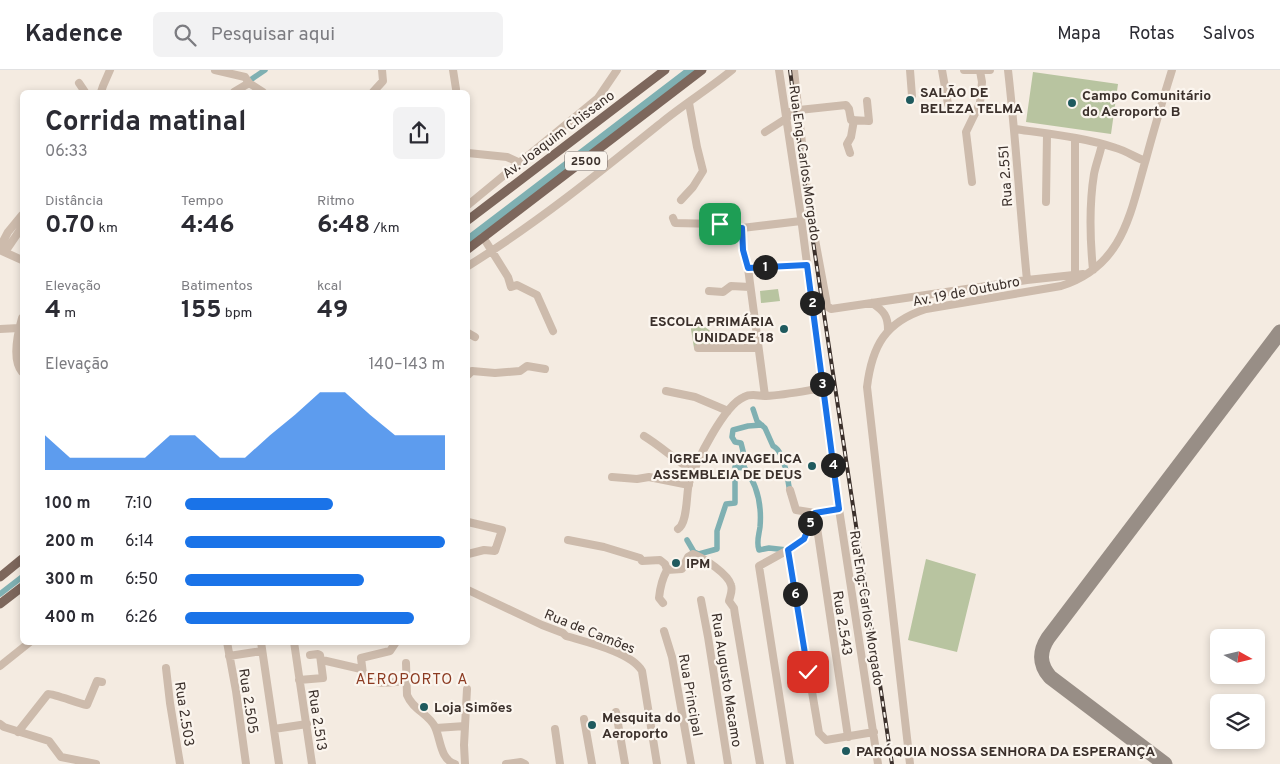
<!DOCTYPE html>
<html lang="pt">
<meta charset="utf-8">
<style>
body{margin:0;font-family:Overpass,sans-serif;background:#f2f2f3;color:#2b2b33;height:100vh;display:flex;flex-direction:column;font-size:19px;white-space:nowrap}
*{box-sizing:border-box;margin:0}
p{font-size:16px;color:#7c7c81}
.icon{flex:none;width:28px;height:28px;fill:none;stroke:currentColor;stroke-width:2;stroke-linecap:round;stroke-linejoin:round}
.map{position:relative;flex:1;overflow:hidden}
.side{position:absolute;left:20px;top:20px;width:450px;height:555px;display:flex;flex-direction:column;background:#fff;border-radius:8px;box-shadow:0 2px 8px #0003}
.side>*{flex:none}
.needle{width:32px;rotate:98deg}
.fabs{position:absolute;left:1210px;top:559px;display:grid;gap:10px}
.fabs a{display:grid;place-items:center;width:55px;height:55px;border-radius:8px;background:#fff;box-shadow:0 2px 8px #0003;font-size:25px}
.pin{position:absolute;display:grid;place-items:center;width:42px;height:42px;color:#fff;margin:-21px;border-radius:10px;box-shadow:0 2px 8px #0006}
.km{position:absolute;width:25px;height:25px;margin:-12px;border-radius:50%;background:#222;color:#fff;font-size:14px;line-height:25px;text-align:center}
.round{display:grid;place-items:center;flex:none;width:52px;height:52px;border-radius:8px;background:#f2f2f3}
.head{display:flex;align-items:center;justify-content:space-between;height:85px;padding:0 25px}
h1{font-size:28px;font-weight:700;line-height:38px}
.stats{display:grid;grid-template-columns:repeat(3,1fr);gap:8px;height:85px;padding:5px 25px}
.stats div{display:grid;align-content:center}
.stats b{font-size:25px;font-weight:700}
.stats small{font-size:14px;font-weight:400}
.stats p{font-size:14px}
.chart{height:140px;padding:10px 25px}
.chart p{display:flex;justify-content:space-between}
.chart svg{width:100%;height:90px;margin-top:5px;fill:#1a73e8;opacity:.7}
ul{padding:0 25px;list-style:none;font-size:16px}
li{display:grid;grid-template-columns:80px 60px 1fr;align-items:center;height:38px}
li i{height:12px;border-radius:6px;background:#1a73e8}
header{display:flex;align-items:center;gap:30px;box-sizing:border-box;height:70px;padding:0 25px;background:#fff;border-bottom:1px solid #e1e1e2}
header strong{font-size:24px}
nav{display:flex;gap:28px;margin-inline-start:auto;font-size:18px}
.search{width:350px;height:45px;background:#f2f2f3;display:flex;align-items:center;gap:12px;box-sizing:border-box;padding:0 18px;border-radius:8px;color:#7c7c81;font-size:19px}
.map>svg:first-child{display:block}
.green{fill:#b8c4a0}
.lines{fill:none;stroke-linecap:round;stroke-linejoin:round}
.canal{stroke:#7fb0b2;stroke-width:5.5}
.river{stroke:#7fb0b2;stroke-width:10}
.taxiway{stroke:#988e86;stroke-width:15}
.minor{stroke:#cdbbac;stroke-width:8}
.major{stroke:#7d675c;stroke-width:9}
.rail-casing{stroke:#3b302b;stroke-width:4}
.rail{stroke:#fbf5ee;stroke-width:2;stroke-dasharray:5.5;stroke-linecap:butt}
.route-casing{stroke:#fff;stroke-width:10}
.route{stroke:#1a73e8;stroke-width:6}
.poi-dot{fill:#1f5a5e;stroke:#fbf5ee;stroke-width:2}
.labels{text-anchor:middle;stroke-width:4.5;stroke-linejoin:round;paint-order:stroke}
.shield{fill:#fbf5ee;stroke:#756b66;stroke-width:1}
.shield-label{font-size:12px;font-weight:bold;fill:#3b302b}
.poi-label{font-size:14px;font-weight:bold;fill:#3b302b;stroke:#fbf5ee;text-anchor:start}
.street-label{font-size:14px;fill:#3b302b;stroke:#fbf5ee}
.neighbourhood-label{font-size:15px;letter-spacing:1px;fill:#8c3b22;stroke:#fbf5ee}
</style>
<header>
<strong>Kadence</strong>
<div class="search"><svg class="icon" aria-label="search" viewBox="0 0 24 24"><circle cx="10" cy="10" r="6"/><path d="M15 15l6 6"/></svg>Pesquisar aqui</div>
<nav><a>Mapa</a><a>Rotas</a><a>Salvos</a></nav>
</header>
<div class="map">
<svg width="1280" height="694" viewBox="0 0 1280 694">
<rect width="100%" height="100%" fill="#f4ebe1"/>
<path class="green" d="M1033,2l85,12 -7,50 -85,-12z
M778,219l2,12 -19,2 -1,-12z
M690,253c15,0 27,11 29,25h-25z
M926,489l50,15 -19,78 -49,-12z"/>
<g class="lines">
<path class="canal" d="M246,13l19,-13
M753,339l4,12 8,7 8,18c11,4 15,34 17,47
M762,355l-14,1 -15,4 -1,7 3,5 6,1 2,8 1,16c13,17 18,37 16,60 -1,8 -4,15 -1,23l10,-2 18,2
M687,470l7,12 5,2 18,-5v-18l9,-27 9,-1v-36l9,1
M0,524l22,-17"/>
<path class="river" d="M468,171l224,-171"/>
<path class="taxiway" d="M1165,694l-115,-87c-11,-13 -11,-25 -2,-39l232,-306"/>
<path class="minor" d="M215,0l30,7 4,6
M453,0l3,19
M779,0l21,140 39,299 39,255
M794,0l15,137 17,92 1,7 4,3 196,-29 56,-6
M910,0l2,26
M942,0l6,34
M964,0h26
M1008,0c8,70 12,140 19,210
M79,13l6,9
M101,22l2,-6 7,-16
M234,22l15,-9 14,9
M373,22l10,-11 -1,-11
M786,43l13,-3 47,-5 3,4 2,11 18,1 -2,-20
M1015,59c34,5 68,8 101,19 10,3 19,9 29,13
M765,62l22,-14
M468,83l39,4 13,6
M850,83l-3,-9 4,-7 3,-17
M972,112l-6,-50 14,-29 2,-21 -2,-11
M681,130l12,-13 10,-16 -6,-24 -8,-44
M1046,132l1,-68
M468,135l130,-107 19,-28
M673,148l2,5 42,1 11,4h14l59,-7
M742,158l1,22 5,18 17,128
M483,167l25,40 3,10 6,-2 20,10 16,36
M0,177l8,-15 14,-17
M2,181l20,9
M5,182l17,-25
M468,196c68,-42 131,-93 193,-143 23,-19 48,-34 71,-53
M748,198l59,-3
M1093,200c-3,-31 -4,-65 1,-96 2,-10 6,-20 8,-30
M1075,205v-137
M709,221l14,1 8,-6 19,1
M872,233c12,8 16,13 16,27
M22,248c-4,14 -11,41 0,54
M0,259l19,-1
M468,263l7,4
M698,278h60
M468,305l4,-4 23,2 25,-2 7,-5 18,3
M666,321l29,6 33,14
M644,366c18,11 32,25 50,35
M612,407l25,2 12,-2 40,8
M790,420l6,20 19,3 24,-4
M815,444l33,223
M468,452l34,8 -7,21 -11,-1 -16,4
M678,459c10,-6 8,-35 11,-46 7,-21 35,-78 55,-86 7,-4 14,-1 22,-1 19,-1 38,-5 57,-8
M568,470l36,7 36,11 2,3 18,-1 5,4 2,6 15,-1 6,-12 5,-3c11,4 35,20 38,31 2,6 -1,11 -2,16l5,7 1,7 25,149
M788,480l31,183 7,7 48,-8
M468,520l74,35 21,8 3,3c20,6 65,16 76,35l15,93
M701,530l7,37 20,127
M663,533l-4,-5c1,-10 3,-19 8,-28
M664,561l8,26 19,107
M227,572l9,49 10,73
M261,572l18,122
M294,572l18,122
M396,572l-6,9 -29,7 2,16c9,13 29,8 43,7
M229,586l33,-5
M322,590l39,9
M406,593l1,32c6,15 22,19 28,32 6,13 5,32 20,37
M0,596l30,-24
M166,598l4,35 10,61
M299,610l24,-2 -3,-23 -2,-1 -8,1
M616,642l9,52
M584,649l8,45
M0,654l4,3 45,14 12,16 35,7
M436,658l29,-2
M274,659l33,-5
M555,659l5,35
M18,662l30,-38c7,0 29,9 39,11l10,-24 5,1
M465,694l-1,-19 3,-56
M506,694l15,-2 4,2
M790,694l-31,-198 29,-16 16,-11 11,-26
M910,694l-43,-377c5,-41 18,-65 59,-78l135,-23c63,-20 69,-73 85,-127 8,-30 17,-60 26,-89"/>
<path class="major" d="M468,150l197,-150
M468,179l234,-179
M0,507l22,-18
M0,534l22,-17"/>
<g class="rail-casing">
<path id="rail" d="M790,0l18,138 84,556"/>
</g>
<use href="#rail" class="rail"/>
</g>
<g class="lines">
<g class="route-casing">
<path id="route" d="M720,154l8,4h14l1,22 5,18 59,-3 32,244 -24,4 -11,26 -16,11 20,122"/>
</g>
<use href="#route" class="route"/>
</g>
<g class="poi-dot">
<circle cx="910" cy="30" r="5"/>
<circle cx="1072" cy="33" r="5"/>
<circle cx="784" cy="259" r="5"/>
<circle cx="812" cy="396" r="5"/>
<circle cx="676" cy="493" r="5"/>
<circle cx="424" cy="637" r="5"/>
<circle cx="592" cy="655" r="5"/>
<circle cx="846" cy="681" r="5"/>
</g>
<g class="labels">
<rect class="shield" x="565" y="81.5" width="42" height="19" rx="4"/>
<g class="shield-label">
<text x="586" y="95">2500</text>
</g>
<g class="poi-label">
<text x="920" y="27">SALÃO DE<tspan x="920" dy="16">BELEZA TELMA</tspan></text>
<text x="1082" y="30">Campo Comunitário<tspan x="1082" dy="16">do Aeroporto B</tspan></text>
<text x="774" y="256" text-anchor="end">ESCOLA PRIMÁRIA<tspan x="774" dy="16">UNIDADE 18</tspan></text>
<text x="802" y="393" text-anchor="end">IGREJA INVAGELICA<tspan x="802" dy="16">ASSEMBLEIA DE DEUS</tspan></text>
<text x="686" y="498">IPM</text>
<text x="434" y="642">Loja Simões</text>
<text x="602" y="652">Mesquita do<tspan x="602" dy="16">Aeroporto</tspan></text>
<text x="856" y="686">PARÓQUIA NOSSA SENHORA DA ESPERANÇA</text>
</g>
<g class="street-label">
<text transform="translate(558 64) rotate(-37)" y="5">Av. Joaquim Chissano</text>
<text transform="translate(805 93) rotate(82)" y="5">Rua Eng. Carlos Morgado</text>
<text transform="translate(1005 106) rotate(-94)" y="5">Rua 2.551</text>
<text transform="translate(966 221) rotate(-11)" y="5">Av. 19 de Outubro</text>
<text transform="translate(867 538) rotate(81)" y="5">Rua Eng. Carlos Morgado</text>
<text transform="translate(843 553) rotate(81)" y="5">Rua 2.543</text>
<text transform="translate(590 561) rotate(22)" y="5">Rua de Camões</text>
<text transform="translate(727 610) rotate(81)" y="5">Rua Augusto Macamo</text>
<text transform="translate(691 625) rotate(80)" y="5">Rua Principal</text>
<text transform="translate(249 631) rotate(81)" y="5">Rua 2.505</text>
<text transform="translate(185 644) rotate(81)" y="5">Rua 2.503</text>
<text transform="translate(318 650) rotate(81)" y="5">Rua 2.513</text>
</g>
<g class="neighbourhood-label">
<text x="412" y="614">AEROPORTO A</text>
</g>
</g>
</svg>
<div class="fabs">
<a><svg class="needle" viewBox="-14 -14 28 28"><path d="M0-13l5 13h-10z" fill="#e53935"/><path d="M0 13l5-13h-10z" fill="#7c7c81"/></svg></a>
<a><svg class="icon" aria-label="layers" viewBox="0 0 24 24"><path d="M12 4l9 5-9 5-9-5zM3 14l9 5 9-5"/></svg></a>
</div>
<div class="pin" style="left:720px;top:154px;background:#1e9e55"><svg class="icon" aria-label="arrive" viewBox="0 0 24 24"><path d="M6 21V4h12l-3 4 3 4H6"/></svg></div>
<div class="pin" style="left:808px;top:602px;background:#d93025"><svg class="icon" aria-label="check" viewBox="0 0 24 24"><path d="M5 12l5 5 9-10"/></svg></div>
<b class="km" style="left:765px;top:197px">1</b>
<b class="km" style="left:812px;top:233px">2</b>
<b class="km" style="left:822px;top:314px">3</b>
<b class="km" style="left:833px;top:395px">4</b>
<b class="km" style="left:810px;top:453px">5</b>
<b class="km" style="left:795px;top:524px">6</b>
<section class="side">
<div class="head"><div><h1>Corrida matinal</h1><p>06:33</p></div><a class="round"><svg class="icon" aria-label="share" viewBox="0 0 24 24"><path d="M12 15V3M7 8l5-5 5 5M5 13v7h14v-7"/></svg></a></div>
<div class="stats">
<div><p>Distância</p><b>0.70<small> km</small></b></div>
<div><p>Tempo</p><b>4:46</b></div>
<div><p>Ritmo</p><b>6:48<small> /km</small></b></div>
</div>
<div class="stats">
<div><p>Elevação</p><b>4<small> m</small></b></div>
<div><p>Batimentos</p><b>155<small> bpm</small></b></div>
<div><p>kcal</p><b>49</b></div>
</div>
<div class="chart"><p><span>Elevação</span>140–143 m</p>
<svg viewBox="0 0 160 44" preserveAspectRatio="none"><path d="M0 44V27L10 38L20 38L30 38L40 38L50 27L60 27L70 38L80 38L90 27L100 17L110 6L120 6L130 17L140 27L150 27L160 27V44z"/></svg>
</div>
<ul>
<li><b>100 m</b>7:10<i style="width:57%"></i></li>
<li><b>200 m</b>6:14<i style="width:100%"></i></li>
<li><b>300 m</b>6:50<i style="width:69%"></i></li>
<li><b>400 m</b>6:26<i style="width:88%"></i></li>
</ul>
</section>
</div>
